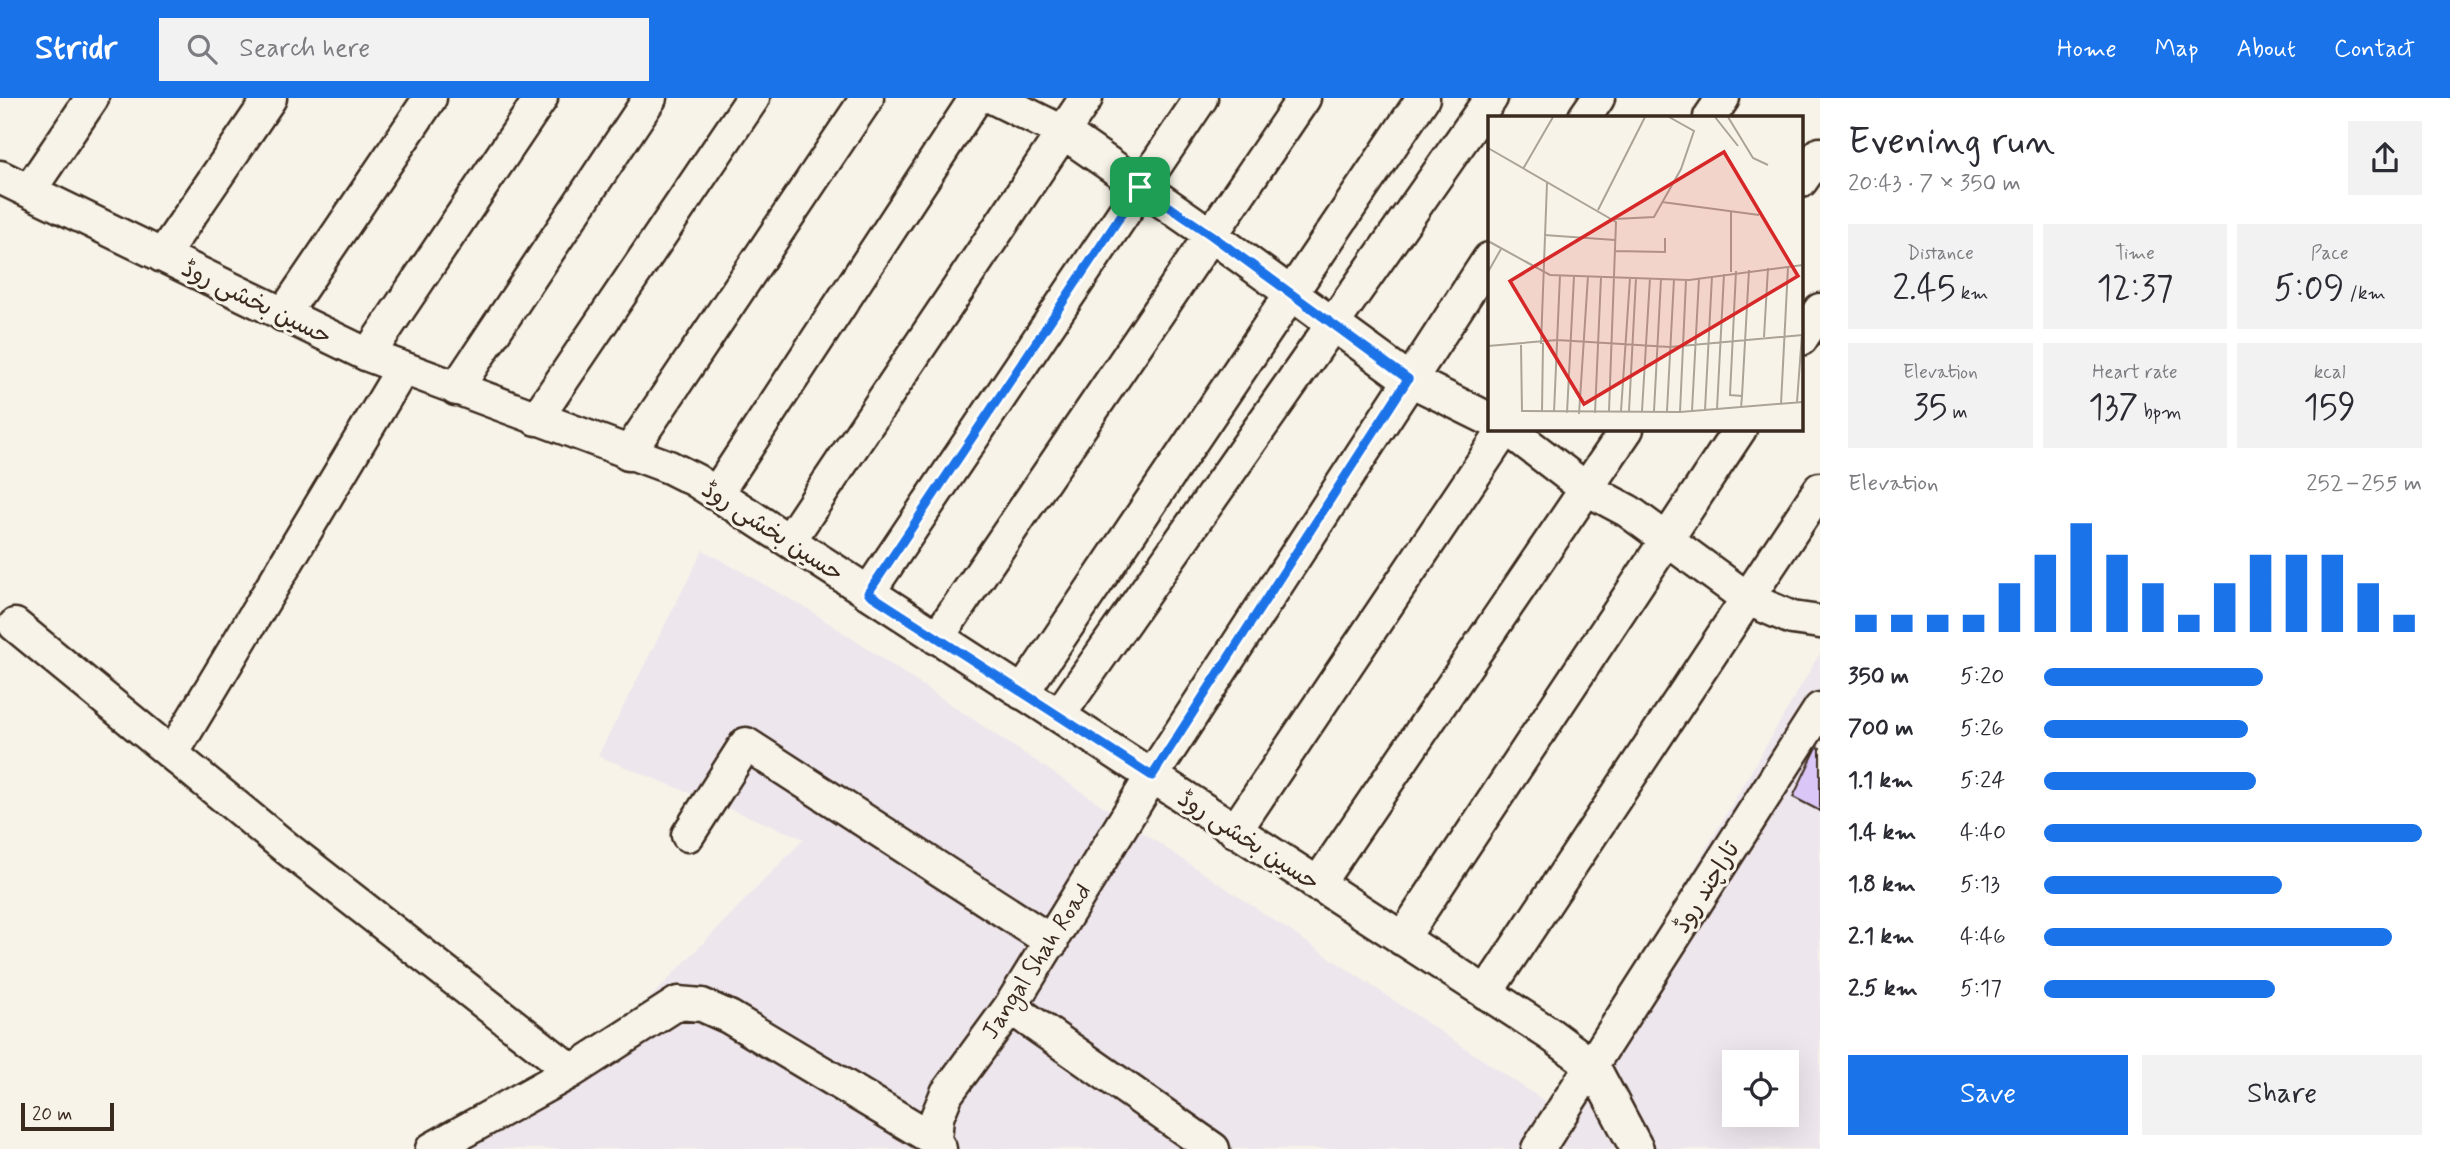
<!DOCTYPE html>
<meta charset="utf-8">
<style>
body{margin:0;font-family:Mynerve,"Playpen Sans Arabic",sans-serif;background:#f2f2f3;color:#2b2b33;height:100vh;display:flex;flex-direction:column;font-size:26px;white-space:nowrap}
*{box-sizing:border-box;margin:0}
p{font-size:23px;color:#7c7c81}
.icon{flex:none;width:38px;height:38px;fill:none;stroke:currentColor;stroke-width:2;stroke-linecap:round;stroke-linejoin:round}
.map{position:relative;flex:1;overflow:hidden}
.panel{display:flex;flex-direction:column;background:#fff;width:630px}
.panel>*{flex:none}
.fabs{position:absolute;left:1722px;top:952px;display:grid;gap:14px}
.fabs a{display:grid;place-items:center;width:77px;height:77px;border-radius:0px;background:#fff;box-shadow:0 7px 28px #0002;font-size:35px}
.scale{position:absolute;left:21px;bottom:18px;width:93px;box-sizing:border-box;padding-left:7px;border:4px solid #3b2a1e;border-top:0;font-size:19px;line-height:24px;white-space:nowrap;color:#3b2a1e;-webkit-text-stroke:5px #f7f3e8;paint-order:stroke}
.pin{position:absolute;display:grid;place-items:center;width:60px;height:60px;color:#fff;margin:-30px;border-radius:14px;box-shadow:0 4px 10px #0006}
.round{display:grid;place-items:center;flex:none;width:74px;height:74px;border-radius:0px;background:#f2f2f3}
.summary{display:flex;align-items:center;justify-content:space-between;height:119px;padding:0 28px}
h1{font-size:38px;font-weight:600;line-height:52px}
.metrics{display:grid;grid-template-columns:repeat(3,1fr);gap:10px;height:119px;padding:7px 28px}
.metrics div{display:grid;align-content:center;border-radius:0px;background:#f2f2f3;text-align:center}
.metrics b{font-size:35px;font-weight:600}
.metrics small{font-size:19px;font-weight:400}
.metrics p{font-size:19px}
.chart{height:196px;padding:14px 28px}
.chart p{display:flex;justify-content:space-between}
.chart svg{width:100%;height:126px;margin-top:7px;stroke:#1a73e8;stroke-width:6}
.action{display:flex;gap:14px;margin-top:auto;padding:14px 28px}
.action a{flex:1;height:80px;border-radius:0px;background:#1a73e8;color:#fff;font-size:28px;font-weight:600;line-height:80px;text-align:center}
.action a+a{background:#f2f2f3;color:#2b2b33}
ul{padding:0 28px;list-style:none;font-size:23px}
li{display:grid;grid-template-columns:112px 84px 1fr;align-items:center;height:52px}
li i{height:18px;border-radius:9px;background:#1a73e8}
header{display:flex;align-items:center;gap:42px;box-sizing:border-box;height:98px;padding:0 35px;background:#1a73e8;color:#fff}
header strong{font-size:33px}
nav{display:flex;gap:38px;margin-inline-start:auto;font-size:24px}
.search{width:490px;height:63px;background:#f2f2f3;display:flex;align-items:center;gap:18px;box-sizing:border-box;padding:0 24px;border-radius:0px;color:#7c7c81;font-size:26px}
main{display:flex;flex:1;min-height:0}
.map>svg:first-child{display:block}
.built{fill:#eee6ed;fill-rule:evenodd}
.building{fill:#dac7f8;stroke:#3b2a1e;stroke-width:2}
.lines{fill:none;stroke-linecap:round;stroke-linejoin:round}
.minor-casing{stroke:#3b2a1e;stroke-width:37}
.minor{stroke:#f7f3e8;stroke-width:32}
.route-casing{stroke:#fff;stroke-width:14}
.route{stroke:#1a73e8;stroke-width:9}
.labels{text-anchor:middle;stroke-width:6;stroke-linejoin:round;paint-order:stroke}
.street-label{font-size:24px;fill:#3b2a1e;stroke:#f7f3e8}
.inset-road{fill:none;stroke:#aca397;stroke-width:2}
.view{fill:#d62828;fill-opacity:0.15;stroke:#d62828;stroke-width:3.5}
.inset-edge{fill:none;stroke:#3b2a1e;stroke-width:3.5}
</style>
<header>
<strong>Stridr</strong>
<div class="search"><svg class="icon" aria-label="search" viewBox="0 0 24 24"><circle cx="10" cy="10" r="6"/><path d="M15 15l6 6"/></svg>Search here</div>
<nav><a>Home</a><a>Map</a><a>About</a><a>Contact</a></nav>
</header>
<main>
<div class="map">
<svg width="1820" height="1051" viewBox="0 0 1820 1051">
<rect width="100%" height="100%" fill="#f7f3e8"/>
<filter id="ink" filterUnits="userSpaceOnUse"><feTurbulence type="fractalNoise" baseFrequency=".0143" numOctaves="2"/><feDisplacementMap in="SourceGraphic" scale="14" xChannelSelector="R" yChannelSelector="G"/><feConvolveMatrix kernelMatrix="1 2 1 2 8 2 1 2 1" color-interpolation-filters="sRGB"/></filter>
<g filter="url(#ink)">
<path class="built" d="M703,452l105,59 747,499 265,-455v496h-1391l217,-147 158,-163 -206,-83zM1734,964h53v53h-53z"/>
<path class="building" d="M1817,649l3,1v63l-27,-14z"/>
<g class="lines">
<g class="minor-casing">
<path id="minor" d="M994,0l69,34 148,103 197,144 81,40
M1585,19l13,-19
M1710,19l13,-19
M0,79l368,178 301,112 26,13 855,554 43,32 44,83
M1801,83l19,-27
M29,93l63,-93
M162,158l108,-158
M283,217l147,-217
M1801,241l19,-29
M368,257l173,-257
M456,291l194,-291
M536,321l217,-321
M1508,331l77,59 43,23 120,88 44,19 28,4
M628,356l239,-356
M716,396l260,-396
M789,443l297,-443
M868,495l333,-495
M15,527l274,225 283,221
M937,540l367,-540
M1022,595l401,-595
M1059,617l432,-617
M172,656l231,-386
M1235,733l270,-402
M688,737l58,-91 306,198
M1317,787l310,-456
M1402,841l338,-510
M1486,895l334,-504
M1010,909l203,142
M432,1051l140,-78 106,-68 24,2 27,12 206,123
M940,1051l-5,-9 2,-23 10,-24 63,-86 142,-231 337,-517
M1538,1051l282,-440"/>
</g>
<use href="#minor" class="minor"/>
</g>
</g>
<g class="lines" filter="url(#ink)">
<g class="route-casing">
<path id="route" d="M1140,89l71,48 197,144 -256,397 -284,-183z"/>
</g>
<use href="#route" class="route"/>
</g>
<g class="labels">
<g class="street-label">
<text transform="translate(257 204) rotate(26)" y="8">حسین بخشی روڈ</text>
<text transform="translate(773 433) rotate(33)" y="8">حسین بخشی روڈ</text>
<text transform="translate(1249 742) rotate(33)" y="8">حسین بخشی روڈ</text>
<text transform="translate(1706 789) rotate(-58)" y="8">تاراچند روڈ</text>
<text transform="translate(1036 863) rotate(-57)" y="8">Jangal Shah Road</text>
</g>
</g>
<g transform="translate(1488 18)">
<rect width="315" height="315" fill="#f7f3e8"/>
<path class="inset-road" d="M227,1l23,29M240,1l25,41 15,7M0,32l128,74 -7,189M35,53l30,-52M174,86l97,13M110,94l47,-93M243,95v61M127,103l39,-2 27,-48 13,-38 -25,-14M56,119l71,5M0,125l62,34 139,5 114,-15M127,135l50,1v-14M248,155l-6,124 12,1 -1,12M0,156l13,-23M276,221l4,-69M53,228l6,-161M33,229l1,66 158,1 123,-10M0,230l69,-6 113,7 133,-12M254,280l7,-126M309,286l5,-68M293,288l7,-137M229,293l7,-135M217,294l7,-134M54,295l1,-68M133,295l9,-133M141,295l7,-133M154,295l8,-133M166,295l7,-132M179,295l7,-132M204,295l7,-133M66,296l6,-137M192,296l6,-132M79,297l7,-137M107,297l6,-136M91,298l9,-138"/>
<path class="view" d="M236,36l74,124 -214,128 -74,-123z"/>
<rect width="315" height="315" class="inset-edge"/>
</g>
</svg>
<div class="fabs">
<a><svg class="icon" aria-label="locate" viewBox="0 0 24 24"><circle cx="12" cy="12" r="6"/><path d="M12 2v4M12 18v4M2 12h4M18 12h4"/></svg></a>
</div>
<div class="scale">20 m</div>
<div class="pin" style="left:1140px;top:89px;background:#1e9e55"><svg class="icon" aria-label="arrive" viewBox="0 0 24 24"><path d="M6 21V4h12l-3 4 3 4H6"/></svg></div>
</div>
<section class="panel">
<div class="summary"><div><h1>Evening run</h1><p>20:43 · 7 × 350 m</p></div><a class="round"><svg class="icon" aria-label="share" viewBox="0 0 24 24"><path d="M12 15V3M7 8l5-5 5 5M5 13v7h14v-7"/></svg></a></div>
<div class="metrics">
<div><p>Distance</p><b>2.45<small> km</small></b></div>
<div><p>Time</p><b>12:37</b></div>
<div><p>Pace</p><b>5:09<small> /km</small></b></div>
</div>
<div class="metrics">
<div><p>Elevation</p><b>35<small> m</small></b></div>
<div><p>Heart rate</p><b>137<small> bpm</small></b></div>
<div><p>kcal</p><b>159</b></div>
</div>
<div class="chart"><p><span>Elevation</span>252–255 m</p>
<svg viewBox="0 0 160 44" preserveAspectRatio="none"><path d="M5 44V38M15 44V38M25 44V38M35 44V38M45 44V27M55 44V17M65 44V6M75 44V17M85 44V27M95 44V38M105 44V27M115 44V17M125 44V17M135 44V17M145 44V27M155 44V38"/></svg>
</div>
<ul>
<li><b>350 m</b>5:20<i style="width:58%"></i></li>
<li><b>700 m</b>5:26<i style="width:54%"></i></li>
<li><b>1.1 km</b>5:24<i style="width:56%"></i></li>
<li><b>1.4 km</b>4:40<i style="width:100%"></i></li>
<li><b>1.8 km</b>5:13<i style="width:63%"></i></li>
<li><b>2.1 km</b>4:46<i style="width:92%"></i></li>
<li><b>2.5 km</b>5:17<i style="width:61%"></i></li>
</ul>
<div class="action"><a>Save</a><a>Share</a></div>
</section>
</main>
